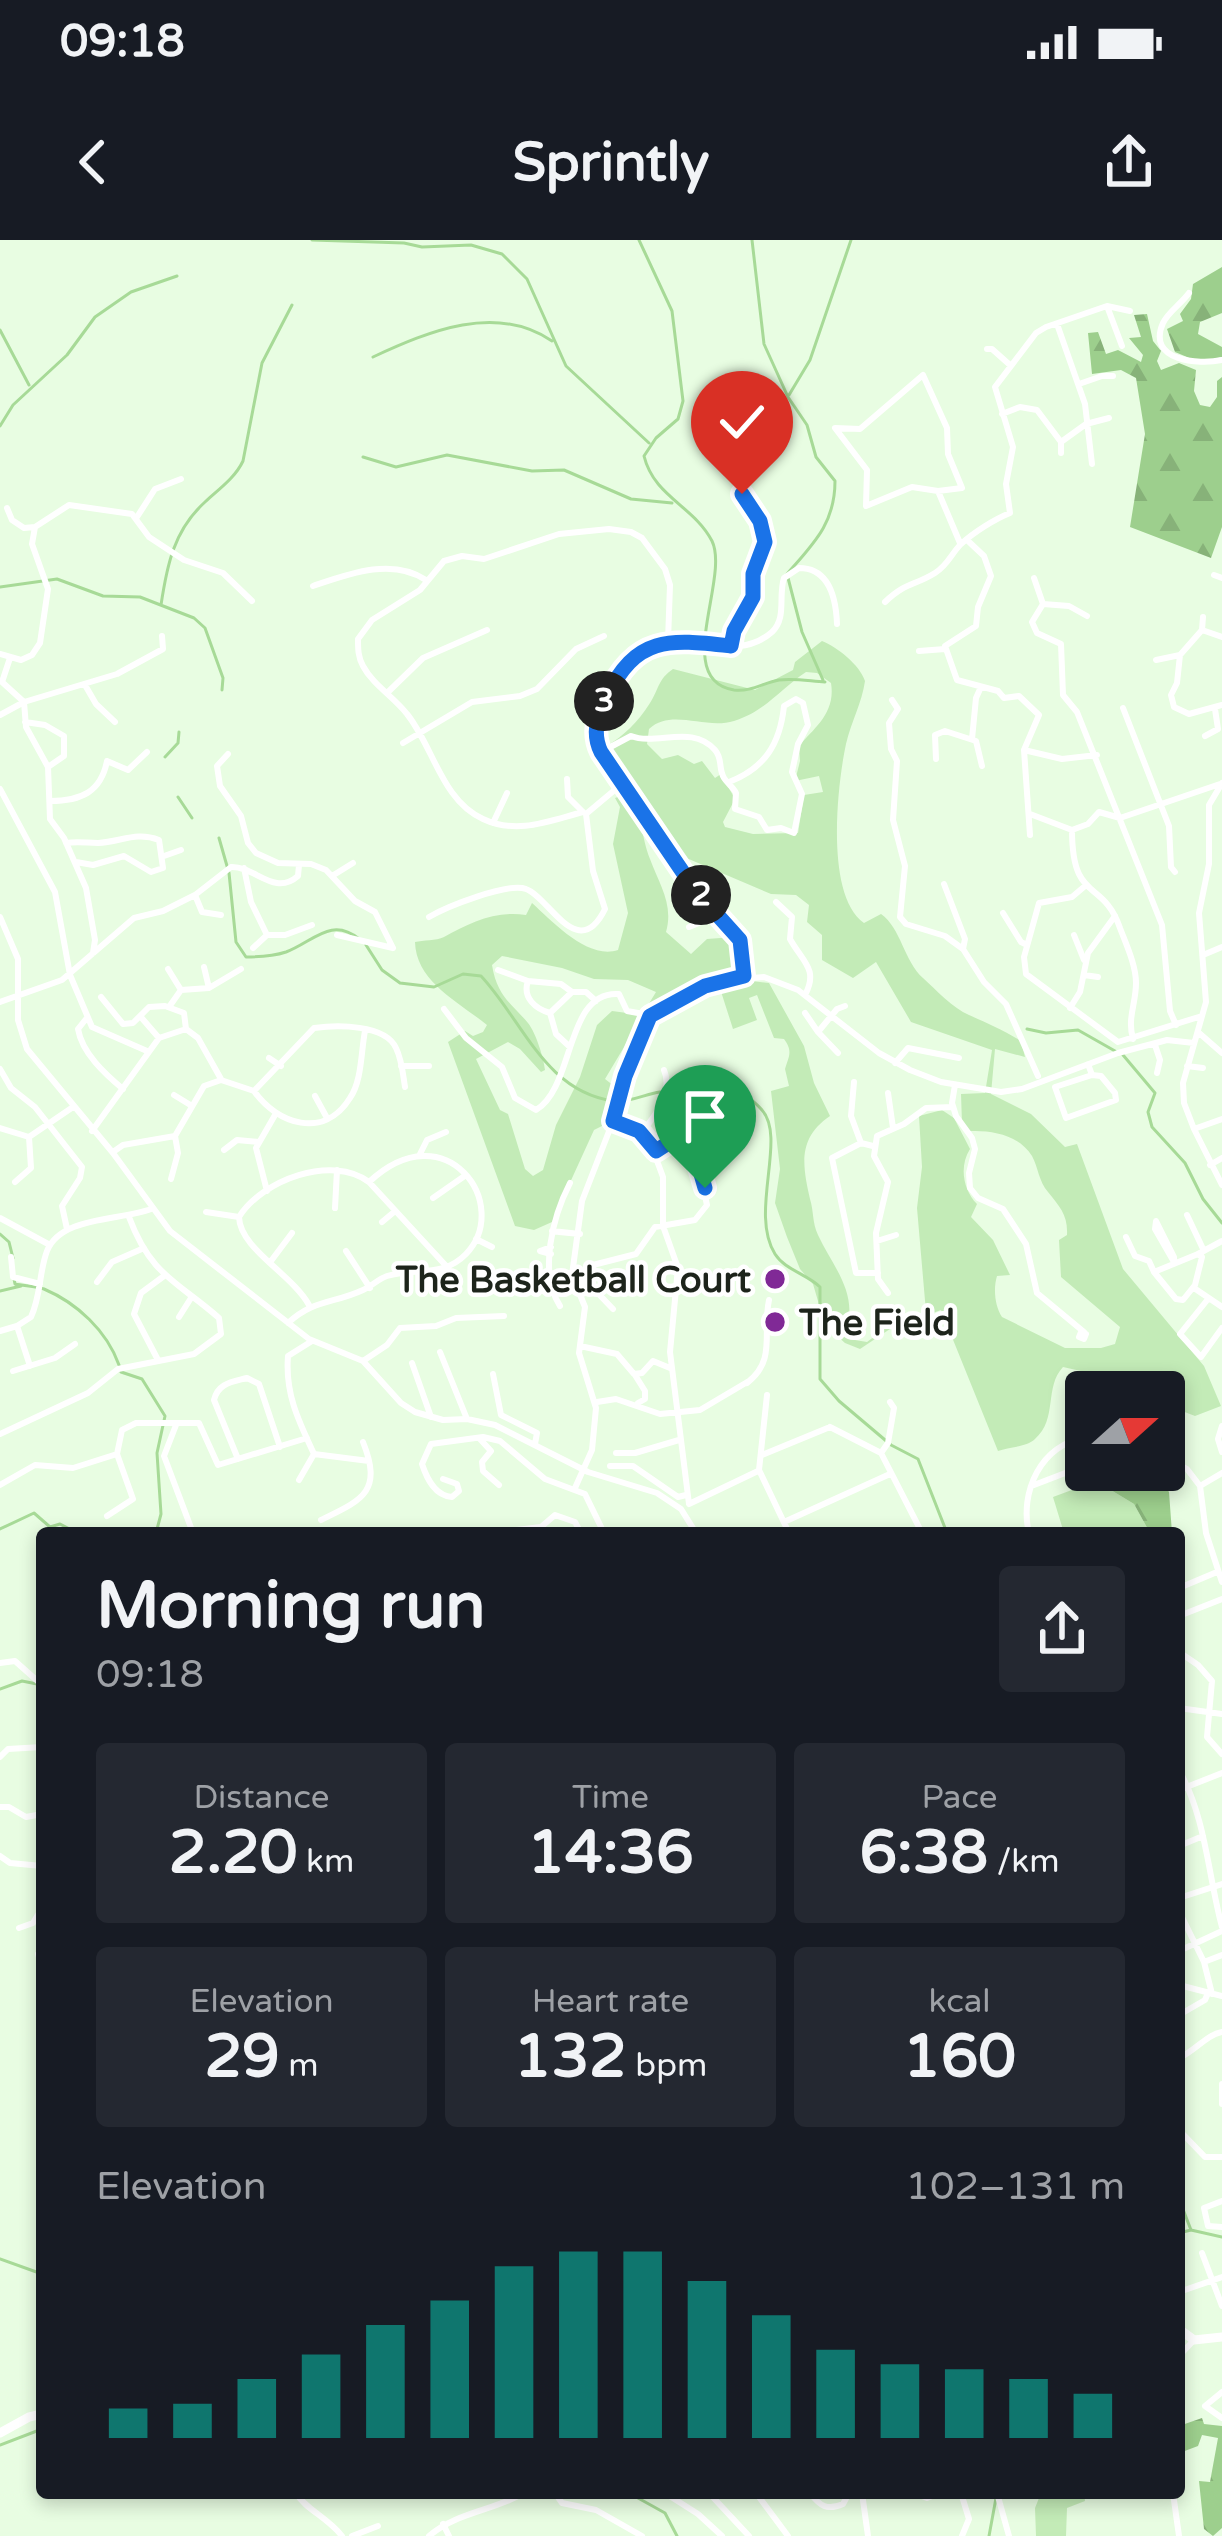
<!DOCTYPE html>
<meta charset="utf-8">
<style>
body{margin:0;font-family:"Varela Round",sans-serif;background:#242831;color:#f1f3f6;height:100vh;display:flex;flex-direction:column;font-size:45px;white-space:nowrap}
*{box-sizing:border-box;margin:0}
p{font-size:39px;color:#9ea1a6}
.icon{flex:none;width:66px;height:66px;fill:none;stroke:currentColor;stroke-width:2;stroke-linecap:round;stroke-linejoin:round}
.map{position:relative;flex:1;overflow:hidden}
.sheet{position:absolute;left:36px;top:1287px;width:1149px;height:972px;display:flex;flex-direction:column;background:#171b24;border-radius:12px;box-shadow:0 6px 18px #0003}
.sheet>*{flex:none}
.needle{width:78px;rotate:69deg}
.buttons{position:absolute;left:1065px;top:1131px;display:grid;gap:24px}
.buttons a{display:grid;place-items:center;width:120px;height:120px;border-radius:12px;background:#171b24;box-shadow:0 6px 18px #0003;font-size:60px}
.pin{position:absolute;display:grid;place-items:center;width:102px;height:102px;color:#fff;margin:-123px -51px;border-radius:50% 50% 50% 0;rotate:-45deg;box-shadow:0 0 12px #0007}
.pin .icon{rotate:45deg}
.km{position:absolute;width:60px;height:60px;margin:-30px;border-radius:50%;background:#222;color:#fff;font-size:33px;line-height:60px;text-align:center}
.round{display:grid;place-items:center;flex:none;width:126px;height:126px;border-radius:12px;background:#242831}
.head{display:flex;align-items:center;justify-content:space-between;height:204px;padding:0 60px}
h1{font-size:66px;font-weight:700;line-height:90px}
.figures{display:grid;grid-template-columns:repeat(3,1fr);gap:18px;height:204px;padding:12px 60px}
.figures div{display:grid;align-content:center;border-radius:12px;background:#242831;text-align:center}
.figures b{font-size:60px;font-weight:700}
.figures small{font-size:33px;font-weight:400}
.figures p{font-size:33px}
.chart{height:336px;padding:24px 60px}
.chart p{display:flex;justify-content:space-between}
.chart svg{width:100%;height:216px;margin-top:12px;stroke:#0f766e;stroke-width:6}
.status{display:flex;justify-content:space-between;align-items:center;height:84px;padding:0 60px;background:#171b24;direction:ltr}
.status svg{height:33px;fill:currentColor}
header{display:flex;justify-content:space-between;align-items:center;height:156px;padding:0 60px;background:#171b24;font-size:54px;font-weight:700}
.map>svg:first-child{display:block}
.green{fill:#c3ebb7;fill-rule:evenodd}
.forest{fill:url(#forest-firs)}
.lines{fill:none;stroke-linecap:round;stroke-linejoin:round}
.stream{stroke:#a7da97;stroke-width:3}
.minor{stroke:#fff;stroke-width:6}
.major{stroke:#fff;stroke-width:9}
.route-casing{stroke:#fff;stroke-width:24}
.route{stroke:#1a73e8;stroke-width:15}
.poi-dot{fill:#802996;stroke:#fff;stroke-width:4.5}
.labels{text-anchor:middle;stroke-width:9;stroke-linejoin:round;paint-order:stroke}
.poi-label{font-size:36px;font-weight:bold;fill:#1d241b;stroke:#fff;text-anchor:end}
</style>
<div class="status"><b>09:18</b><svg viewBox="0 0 49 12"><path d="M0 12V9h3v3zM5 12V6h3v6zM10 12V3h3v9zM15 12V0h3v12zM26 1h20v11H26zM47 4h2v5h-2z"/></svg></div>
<header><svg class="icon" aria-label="back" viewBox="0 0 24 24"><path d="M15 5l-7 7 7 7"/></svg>Sprintly<svg class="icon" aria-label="share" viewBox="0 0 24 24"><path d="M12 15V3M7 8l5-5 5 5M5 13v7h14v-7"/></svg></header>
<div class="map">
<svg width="1222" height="2296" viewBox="0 0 1222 2296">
<defs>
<pattern id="forest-firs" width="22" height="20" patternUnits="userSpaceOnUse" patternTransform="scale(3)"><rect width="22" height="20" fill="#9dcf8d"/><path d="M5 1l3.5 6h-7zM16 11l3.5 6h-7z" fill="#87b279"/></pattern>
</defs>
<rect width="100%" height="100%" fill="#e8fde2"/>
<path class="green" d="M822,401c15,6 38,24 43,40 -3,22 -14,41 -19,63 -9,42 -21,152 18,179l17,-9c20,14 23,47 42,64 13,12 30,30 46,37 18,8 34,15 52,26l4,16 -30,-8 -4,45 40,20 34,33 12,-3 46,125 81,97 17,40 -26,10 -31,-12v-12h-31l-39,-18 -31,-7c-19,20 -5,52 -28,72 -8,8 -26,8 -37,12l-57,-141 -51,19 -30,20 -15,-6 -20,-18 -12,-41 -13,-15 -13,-32 -12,-34 5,-34 -9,-78 18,-5 -4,-17c4,-13 8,-18 -1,-30l-10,-1 -17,-43 -8,3 8,22 -24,9 -16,-50 -58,26 -20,17 -34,57 13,10 -8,33 -16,8 -42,92 -18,8 -19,-4 -67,-184 17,-11 8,5 10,-4 4,-7c-28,-23 -71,-43 -72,-83 8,-2 21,-1 29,-5 25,-14 52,-27 82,-22l6,-12c21,19 56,57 86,47l10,-37 -15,-69 7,-37 -5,-9 19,-7 -29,-44c20,-12 32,-24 45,-44 9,-14 8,-24 23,-34l82,21 38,-20 2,-8zM806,432l11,1 14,10c5,30 -17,45 -32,63l1,15 -5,20 24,-5 4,16 -19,3 -6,38 -45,1 -28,-7 -2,-5 12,-23 -14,-25 -6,4 -13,-17 -8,3 -16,-9 -16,4 -15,-15 2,-15c23,-21 56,1 85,-8 32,-10 46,-32 72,-49zM636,553l41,61 94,40 25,1 13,10 -2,17 15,13v25l31,18 23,-16 35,60 81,28 -7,43 -24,1 1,29 8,8c22,-1 49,4 62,25 6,11 7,26 16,36 12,15 20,23 19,43l-8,5 2,37 59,50 -5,17 -14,4h-36l-63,-31c-7,-11 -9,-28 -5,-41l13,-1 -17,-35 -22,-23 6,-13c-14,-14 -18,-38 -7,-55l-16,-31 -12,-8 -23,6 3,51 -5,41 9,104 -42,17 -17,13 -18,-3 -4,-7c15,-37 -12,-65 -27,-97 -6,-13 -4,-23 -8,-36 -8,-35 -12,-61 20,-83l-16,-33 -10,-37 -35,-63 -43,-5 14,-6 -1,-23 -5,-12 -27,2 -16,15 -25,-22c8,-28 -7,-48 -16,-73 -9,-23 -7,-42 -21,-64zM502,716l60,12 32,11 34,1 28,12 -14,23 -30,-4 -15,14 -17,52 -24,48 -13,45 -10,6 -8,-7 -17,-55 -8,-4 -24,-51 32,-17 12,7 21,23 4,-2c-1,-11 -9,-37 -17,-47 -17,-20 -31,-27 -36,-58z
M1096,1241l38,23 16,29h-86l-11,-36z
M1041,2253h43l1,8 -18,7 -1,28h-30l-1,-28z"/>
<path class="forest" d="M1222,27v46l-22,9 -2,12 24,13v10l-23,5 -24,-10 -8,-23 16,-8 -3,-7 11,-15 2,-15z
M1147,74l6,27 8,10 -4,10 4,9 18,-7 17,7 -2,21 6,14 10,2 7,-10v-16l5,-4v150l-11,31 -81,-31 15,-93 -9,-56 -15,-8 -29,4 -4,-41 10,-1 8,22 12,-4 23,12 2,-7 -14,-17 12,-1 -7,-22z
M1125,1230l33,6 11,16 3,41h-22l-16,-29 -38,-23z
M1202,2178l2,6 18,2v102l-9,8 -9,-7 -5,-48 11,1 8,-44 -16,-3 -4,11 -16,6 -3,-3v-23z"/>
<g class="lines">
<path class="stream" d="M312,0l92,3 18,4 49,-2 31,9 25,25 39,87 83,77
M639,0l33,71 11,90 -5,18 -22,19 -12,18c10,41 50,50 68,85 18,37 -40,139 22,149 17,2 29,-7 45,-10 15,-2 30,1 46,2
M752,0l12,104 24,53 19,28 9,32 19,24c0,43 -22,63 -48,93l15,58 21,48
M0,90l29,55
M373,117c56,-26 123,-54 179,-16
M789,155l21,-35 41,-120
M0,186l13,-21 54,-50 28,-38 36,-25 46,-16
M363,217l33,10 51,-12 85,16 32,-1 67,29 41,4
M0,347l57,-8 46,17 37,1 54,21 11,10 18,50 -1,12
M161,365c6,-40 13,-75 44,-103 14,-13 30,-24 38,-41l19,-98 30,-58
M165,517l13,-14 1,-11
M178,557l14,21
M219,598l10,35 7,69 10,15c12,0 28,-1 40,-5 27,-10 45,-36 73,-13
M366,705l16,25 18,13 34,4 29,-13 18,2c42,45 64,116 133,125 15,2 31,-7 46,-9
M1027,789l19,4 32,-3 37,21
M1123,815l32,38 -7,19 4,15 33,36 18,36 19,24
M670,850l31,-20c18,13 46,22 61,40 25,28 -13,103 13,144 10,16 32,20 45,33v92l19,22 52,44 27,14 29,74
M0,994l9,8 4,16
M14,1039l1,5c9,2 20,2 29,5 33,14 63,42 75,76
M0,1051l21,-5
M121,1132l21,7 23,37 -8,37 4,61 -5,19
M0,1289l34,-16 16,14 10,-3 17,9
M0,1449l22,-8 15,3
M1179,1959l12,31
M1179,1993l12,-3 31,7
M0,2019l42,15
M0,2205l42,-16
M567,2253l7,4 7,-4
M629,2253l36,20 12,23
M989,2296l7,-38"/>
<path class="minor" d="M1189,53c-7,10 -21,19 -26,30 -17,38 36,42 59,37
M1107,66l15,40
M1057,84l28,80 7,60
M987,109h5l18,16
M923,135l24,53 1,26 14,34 -24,3 -26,-4 -46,19 1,-36 -32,-42 25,1z
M1079,144l23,-8h11
M1002,174l18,-7 17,3 24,32v11
M1061,202l25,-18 23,-6
M938,251l22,52
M7,268l5,12 12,8 11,-1
M137,277l18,-28 26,-10
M967,300l17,16 7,20 -13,31 -2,19 -31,20 12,34 41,11 6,7 15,-2 20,19 -15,35 38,9 35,-4
M1214,335l8,3
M1034,338l9,26
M313,346c35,-12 79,-29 113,-6
M885,362c21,-20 29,-16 50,-29 13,-8 16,-19 26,-29 13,-12 34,-25 49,-31l-4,-29 7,-37 -18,-60 41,-54 10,-6 61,-21 23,5
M1087,376l-18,-10 -26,-2 -11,18 5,11 24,11 2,51 14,17 85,213 8,86 6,14
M1202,390l-22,25 -3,28 -6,12 3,12 15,7 33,-9
M1202,390l20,7
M1202,390l1,-13
M731,407l3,-16 19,-34v-23l12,-33 -5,-20 -18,-28 -2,-50
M919,411l26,-2
M0,414l21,6 11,-5 8,-12 8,-54 -16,-45 3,-17 34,-22 63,9 17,23 35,23 39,13 29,28
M10,418l-8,24 22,20
M1156,420l24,-5
M85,445l11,19 19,18
M387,453l36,-35 64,-28
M892,460l6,9 -9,14 2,26 6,12 -4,59 12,46 -5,51 6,7 39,12 18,13 21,33 22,22 32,72
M24,462l2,25 22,40 2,52 14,19 22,50 9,52 -2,13
M1123,468l46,118 2,41 4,5
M0,475l24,-13 93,-28 46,-25 -1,-13
M25,482l20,3 19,11v20l-16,11
M1205,496l13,-7 -3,-20
M972,499l4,-41 5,-11
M403,503l69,-41 48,-6 17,-7 39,-40 28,-13
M1024,510l6,85
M601,512l30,-16c26,10 61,-12 84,14 8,9 3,18 9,28 3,5 9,9 12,15l-1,16 24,8 8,13 14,-2 13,5 8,-39 -10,-22 6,-28 10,-19 -5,-22 -7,-4 -12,7c-4,38 -19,62 -55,76
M228,514l-11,12 3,20 21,30 7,27 8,10 22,10 33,1 15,6 29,31 20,11 18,36
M936,519l-1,-24 10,-4 31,10 6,25
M567,539l1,18 15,15
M1222,543l-13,22v59l-10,49 7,89 -23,81 1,20 10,26 28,56
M0,549l55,103 15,83 22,52 55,24
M50,561c31,0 51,-9 57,-40l21,9 19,-18
M583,572c-34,9 -66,23 -100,7 -41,-18 -50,-73 -76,-105 -13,-17 -34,-29 -44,-48 -5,-9 -5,-17 -5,-27l14,-19 48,-30 24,-29 18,-5 22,3 75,-25 50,-5 22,3 11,6 23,31 5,16 -2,56
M1030,574l42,16
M493,583l14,-30
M1072,590c0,74 31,48 48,98 6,16 16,37 16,55 0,21 -9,35 -3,56
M1072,590l16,-6 11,-12 21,6 100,-34
M66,603c12,-2 21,0 32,0 23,-1 38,-12 61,-3l4,28 -12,4 -27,-16 -31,9 -17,-3
M164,616l17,-6
M244,628l7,34 16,33
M332,636l21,-13
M944,644l21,55 -2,10
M1085,646l-13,11 -33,6 -15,54 2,17 92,68 84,-26
M195,655l7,17 19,3
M776,662l16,15 -2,22c12,22 29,30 15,56
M1003,673l18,29 6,3
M0,677l18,42v61l9,29 86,104 57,78 139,108 54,22 38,42 14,9 28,8 24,-1 28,6 93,47 69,21 24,16 15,24
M429,677c17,-10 79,-35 97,-28 23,8 52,75 79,20l-12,-38 -7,-57 37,-31
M689,687l17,-7 16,3
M267,695h18l27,-10
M337,695l56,13
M1074,695l10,25
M253,708l14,-13
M1203,715l19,-8
M204,727l5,21
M168,729l13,21
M498,730l30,11
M1084,735l14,2
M744,736l1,-28 -50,-58 -98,-146c-3,-19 4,-37 12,-54 44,-94 113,-14 163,-58 15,-14 6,-36 12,-54l15,-10c30,0 37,30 38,56
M101,757l22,27 10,-1 16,-16 16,-1 19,7 2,16
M0,762l62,-22 72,-62 29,-7 32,-16 36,-28c24,-1 43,30 67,9l1,-11
M169,767l12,-17 28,-2 32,-19
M1070,768l10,-16 8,-39 27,-37
M444,769l22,29 36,29 13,31 21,12c39,-23 29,-120 83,-116l8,17 22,4
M550,773c-14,-4 -28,-15 -22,-32l33,3 11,8
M805,773l13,19 19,-23 8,-3
M140,776l19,22
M86,779l-8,10c4,24 27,45 45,60
M186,789l12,9 23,41
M818,792l20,21
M1198,792l24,21
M1155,805l5,15 -3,13
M570,807l-14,-13 -6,-21 22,-21h14l10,9
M269,818l12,8
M895,823l13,-15 51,10
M1088,824l4,11 -37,12 11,31 50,-18 -1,-7 -14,-17 -9,-1
M401,826h28
M1187,826l16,2
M0,829l11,19 24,19 47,60 -2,11 -18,28 5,23
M854,842l-3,34 10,27
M955,845l-3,18 4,13 16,22 3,11 -6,24 1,15 8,10 25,11 23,35 11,49 47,39
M254,851c23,33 70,49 96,7 12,-17 11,-47 15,-67
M888,853l5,35
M174,855l18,11
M315,856l12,22
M613,881l22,8 15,13 13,35v49l15,42 -8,84 19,152
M0,888l29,9 44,-30
M1194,889l28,-10
M92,891l67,-93 27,-9
M641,893c14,-16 32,-42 23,-63
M873,906l-12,-3 -29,15 24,115h22
M224,910l13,-10 22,2
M113,912l10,-7 52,-9 29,-50 17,-6 33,11 60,-63c23,-3 71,-4 82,20 6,12 7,27 9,39
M420,914l7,-14 19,-8
M1210,925l12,-7
M171,939l7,-26 -3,-17
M705,941l10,-13 10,-4c8,-13 0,-29 -7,-42l-8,-3 -9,7 6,23 -9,8 8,9 9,2
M15,942l16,-14 -2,-31
M267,951l-11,-43 19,-33
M433,958l33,-23
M335,968l2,-38
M206,972l33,5
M1187,975l17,36
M239,977c23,-37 93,-63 130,-35l79,86
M239,977c1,32 53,57 70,88
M0,978l50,27
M1156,981l18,36v5l-19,-33z
M382,982l12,-10
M552,991l28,3 -21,-2
M1126,997l9,19 14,5 5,11
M476,999l16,8
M877,1001l19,-6
M551,1007l-11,4 11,3
M346,1011l24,37
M1198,1014l-44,18 22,27 7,1 12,-15 7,-28 -4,-3 24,-13
M11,1017l2,20 27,7
M271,1021l21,-28
M97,1042l15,-20 32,-14
M1194,1048l28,19
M888,1053l-10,-14 -2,-46 12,-51 -14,-26 3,-20 27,-12 22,-16 27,-1
M1208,1059l-28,35 21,23 21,-29
M560,1066c-22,-34 -7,-90 10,-123
M613,1069l-22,-23 -2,-20 47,-12 19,-27 40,-7 12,-15 -13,-60 -16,-7 -22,14
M179,1077l12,-19
M288,1083c26,-24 45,-19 75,-33 9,-4 15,-11 24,-14 29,-9 56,2 79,-22 47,-49 -20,-144 -97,-72
M17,1086l13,40
M0,1091l17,-5 14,-9c10,-21 8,-45 16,-66 14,-35 73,-30 104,-42
M1081,1092l5,2 -2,5 -5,-2z
M312,1101l-24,15c-3,37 10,64 26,98l55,7
M580,1106l37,8 17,20 8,-1 11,-12 17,7
M440,1112l27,67
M158,1120l-24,-46 7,-21 23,-17
M363,1121l24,-16 13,-17 36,-2 20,-8 48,-2
M412,1123l19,54
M13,1131l42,-13 20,-14
M493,1134l8,41 36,18 -2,11
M635,1135l10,16v8l-7,4
M747,1143c30,-23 15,-50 22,-83
M767,1155l-8,75 30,63
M597,1162l19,-3 44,15 40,-4 49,-29
M176,1185l-12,31 29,77
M1222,1186l-4,13 4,13
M830,1187l51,26 41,80
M0,1194l88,-41 30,-24 76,-15 27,-20 -2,-16c-42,-37 -68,-42 -90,-101
M479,1198l12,13 -9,11 1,9 16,14
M616,1213h19l44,-13
M881,1213l7,-10 6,-35 -4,-6
M762,1215l68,-28
M1164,1216l23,13 13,17 6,47 16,49
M238,1219l-24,-59c4,-17 18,-18 33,-22l12,6 21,63
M610,1226h23l45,31 8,-2
M443,1239l14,5 2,7 -7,6c-17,-1 -25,-18 -30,-33l9,-20 52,-7 17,4 45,38 40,15 19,39
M299,1240l15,-26
M0,1245l35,-20 38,3 44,-14 5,-24 14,-7h63l19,42 89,-27
M1034,1245l52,-20
M1200,1246l22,-13
M575,1248l17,-38 4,-42 -17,-55 6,-46 -13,-32 10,-74 31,-80 28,-90 15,-21 64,-29 44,-4 34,13 81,63 31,17 31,12 60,10 21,-3 96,-36 49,-13 27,3
M689,1264l69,-33
M107,1276l26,-17 -16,-45
M321,1280c41,-20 62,-28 42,-78
M784,1282l106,-48
M516,1290l25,-3 14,-12 20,7 6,11
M1029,1293c-10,-40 12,-90 57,-95
M1179,1348l38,-16
M1179,1376l43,-17
M1179,1412l19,13 14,16 -5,56 15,17
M0,1423l15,-2 27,24
M1179,1468l43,6
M0,1517l8,-8 34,-2
M1179,1530c27,48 29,105 43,157
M1179,1550l43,-17
M0,1567h9l17,10 16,-3
M1179,1606l24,-10
M0,1616l10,7 32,3
M1179,1658l43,-14
M1179,1671l25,51 8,32
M19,1688l14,-5 9,-15
M1179,1711l43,-20
M38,1714l4,14
M1204,1722l18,-7
M1179,1745l43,11
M1179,1775l26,-15 3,-7
M1179,1818c16,-7 27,-23 43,-26
M1222,1844v20
M1179,1890l26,27h17
M1204,1968l4,18 14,1
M1204,1968l18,-7
M1202,2013l20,53
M1179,2052l43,-15
M1179,2116l15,-16
M1222,2152l-17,14 17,12
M296,2253c9,16 31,24 46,43
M555,2253l7,10 34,7 46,26
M665,2253l33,21 24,22
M709,2253l40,43
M756,2253l32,43
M810,2253c10,13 17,18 33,11l6,-11
M862,2253l6,43
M914,2253l13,5 13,-5
M961,2253l8,26 -7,17
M997,2253l12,43
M1173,2253l6,43
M443,2284l6,12
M352,2296l26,-10
M429,2296c28,-24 64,-25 95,-43"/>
<path class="major" d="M1179,2089l15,11 28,-3
M0,2193l29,-16 13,-3"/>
</g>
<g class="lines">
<g class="route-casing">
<path id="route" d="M705,948l-13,-45 -16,-5 -20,13 -17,-20 -26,-10 12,-45 25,-60 55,-30 39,-10 -4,-36 -45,-50 -94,-138c-9,-18 -4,-37 5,-54 30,-63 63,-59 125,-52l3,-15 19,-34v-23l12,-32 -5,-21 -18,-27"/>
</g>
<use href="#route" class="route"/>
</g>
<g class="poi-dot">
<circle cx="775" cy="1039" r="12"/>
<circle cx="775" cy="1082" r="12"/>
</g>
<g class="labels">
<g class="poi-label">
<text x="751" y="1052">The Basketball Court</text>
<text x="799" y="1095" text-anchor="start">The Field</text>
</g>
</g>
</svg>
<div class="buttons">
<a><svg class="needle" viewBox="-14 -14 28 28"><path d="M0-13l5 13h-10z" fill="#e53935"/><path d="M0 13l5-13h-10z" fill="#9ea1a6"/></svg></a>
</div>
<div class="pin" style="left:705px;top:948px;background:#1e9e55"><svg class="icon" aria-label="arrive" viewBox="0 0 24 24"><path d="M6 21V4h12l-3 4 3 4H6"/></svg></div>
<div class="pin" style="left:742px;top:254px;background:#d93025"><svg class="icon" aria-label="check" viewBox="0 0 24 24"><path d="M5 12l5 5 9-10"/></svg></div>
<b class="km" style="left:701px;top:655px">2</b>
<b class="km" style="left:604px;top:461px">3</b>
<section class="sheet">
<div class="head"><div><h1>Morning run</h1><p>09:18</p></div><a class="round"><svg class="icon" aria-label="share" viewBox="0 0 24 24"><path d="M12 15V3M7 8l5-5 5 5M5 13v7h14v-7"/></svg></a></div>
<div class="figures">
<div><p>Distance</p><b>2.20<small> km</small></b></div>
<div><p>Time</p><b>14:36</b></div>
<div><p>Pace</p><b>6:38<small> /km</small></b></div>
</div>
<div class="figures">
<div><p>Elevation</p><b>29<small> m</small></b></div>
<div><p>Heart rate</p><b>132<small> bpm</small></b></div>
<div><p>kcal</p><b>160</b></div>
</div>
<div class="chart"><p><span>Elevation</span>102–131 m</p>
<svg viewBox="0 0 160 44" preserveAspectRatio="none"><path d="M5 44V38M15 44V37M25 44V32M35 44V27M45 44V21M55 44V16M65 44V9M75 44V6M85 44V6M95 44V12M105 44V19M115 44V26M125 44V29M135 44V30M145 44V32M155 44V35"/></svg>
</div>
</section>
</div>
